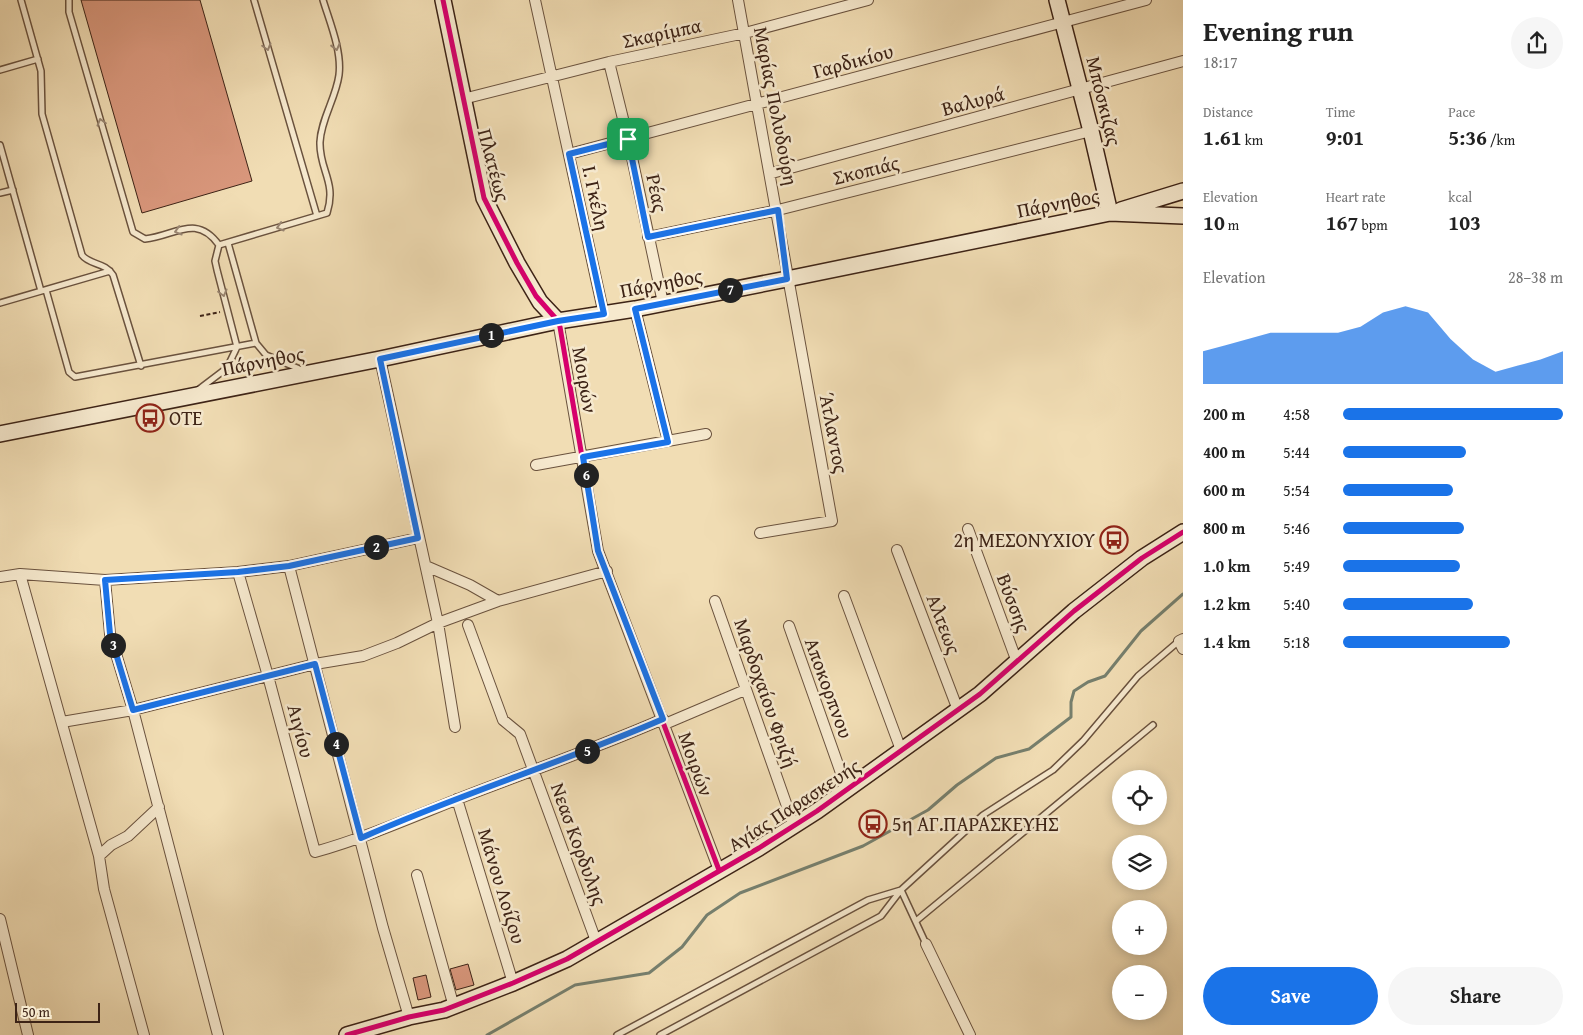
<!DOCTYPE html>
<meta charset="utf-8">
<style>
body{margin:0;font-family:"Gentium Book Plus",serif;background:#f6f6f6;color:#222;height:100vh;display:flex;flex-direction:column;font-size:19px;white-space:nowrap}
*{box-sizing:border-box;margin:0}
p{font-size:16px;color:#767676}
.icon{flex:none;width:28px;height:28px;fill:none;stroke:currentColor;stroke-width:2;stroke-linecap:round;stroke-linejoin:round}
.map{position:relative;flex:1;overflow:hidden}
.details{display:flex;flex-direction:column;background:#fff;width:400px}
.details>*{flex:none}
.buttons{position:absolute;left:1112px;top:770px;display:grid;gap:10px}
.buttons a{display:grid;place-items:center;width:55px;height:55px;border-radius:50%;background:#fff;box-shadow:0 2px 12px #0003;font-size:25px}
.scale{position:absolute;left:15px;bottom:12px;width:85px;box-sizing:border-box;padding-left:5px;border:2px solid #3d2316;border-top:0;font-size:14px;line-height:18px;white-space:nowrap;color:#3d2316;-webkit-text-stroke:4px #f6e9ce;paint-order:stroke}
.pin{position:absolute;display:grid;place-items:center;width:42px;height:42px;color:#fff;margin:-21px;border-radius:10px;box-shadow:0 2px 8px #0006}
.km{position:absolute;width:25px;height:25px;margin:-12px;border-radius:50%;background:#222;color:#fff;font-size:14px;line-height:25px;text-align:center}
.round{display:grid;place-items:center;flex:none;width:52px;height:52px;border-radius:26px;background:#f6f6f6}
.headline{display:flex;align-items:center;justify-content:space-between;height:85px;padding:0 20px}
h1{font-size:28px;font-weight:800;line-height:38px}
.figures{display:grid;grid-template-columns:repeat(3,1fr);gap:8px;height:85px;padding:5px 20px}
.figures div{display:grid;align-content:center}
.figures b{font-size:21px;font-weight:800}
.figures small{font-size:14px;font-weight:400}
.figures p{font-size:14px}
.chart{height:140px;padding:10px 20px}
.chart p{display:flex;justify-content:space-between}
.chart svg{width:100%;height:90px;margin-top:5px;fill:#1a73e8;opacity:.7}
.button{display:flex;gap:10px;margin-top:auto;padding:10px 20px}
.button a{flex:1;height:58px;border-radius:30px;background:#1a73e8;color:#fff;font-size:20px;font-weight:800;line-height:58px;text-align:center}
.button a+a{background:#f6f6f6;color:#222}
ul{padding:0 20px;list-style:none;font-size:16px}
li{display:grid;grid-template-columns:80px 60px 1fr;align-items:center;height:38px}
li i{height:12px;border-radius:6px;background:#1a73e8}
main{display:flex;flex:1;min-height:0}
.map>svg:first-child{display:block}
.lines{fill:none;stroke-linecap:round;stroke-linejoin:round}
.stream{stroke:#767f6d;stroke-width:3}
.building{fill:#d9977c;stroke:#3d2316}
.lane-casing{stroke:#6a523e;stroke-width:8}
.street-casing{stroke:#6a523e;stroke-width:12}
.secondary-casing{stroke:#3d2316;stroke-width:18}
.path{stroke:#3d2316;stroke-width:2;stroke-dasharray:4 2.5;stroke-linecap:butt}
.lane{stroke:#f6e9ce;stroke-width:5}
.street{stroke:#f6e9ce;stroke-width:10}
.secondary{stroke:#f6e9ce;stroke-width:15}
.cycleway-casing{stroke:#f6e9ce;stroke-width:8}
.cycleway{stroke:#d6006c;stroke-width:5}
.oneway{stroke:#9a8672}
.route-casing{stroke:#fff;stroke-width:10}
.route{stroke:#1a73e8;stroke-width:6}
.labels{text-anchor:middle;stroke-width:5;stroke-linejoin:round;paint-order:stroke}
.street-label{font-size:20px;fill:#3d2316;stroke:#f6e9ce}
.poi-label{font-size:20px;fill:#3d2316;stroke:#f6e9ce;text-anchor:start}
</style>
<main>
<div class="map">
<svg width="1183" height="1035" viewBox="0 0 1183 1035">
<rect width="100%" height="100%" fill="#f1ddb4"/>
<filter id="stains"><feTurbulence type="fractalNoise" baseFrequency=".004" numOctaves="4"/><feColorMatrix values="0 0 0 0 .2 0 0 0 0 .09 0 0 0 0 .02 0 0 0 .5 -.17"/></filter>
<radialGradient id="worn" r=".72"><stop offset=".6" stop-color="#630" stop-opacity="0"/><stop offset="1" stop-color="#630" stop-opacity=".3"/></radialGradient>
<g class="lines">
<path class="stream" d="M487,1035l88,-50 74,-12 33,-26 25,-32 33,-22 123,-47 65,-36 29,-25 39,-27 33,-9 42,-32v-15l3,-11 14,-9 17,-6 36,-45 42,-37"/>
</g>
<path class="building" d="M81,0h119l52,181 -110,32z
M468,964l6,21 -18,5 -6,-21z
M426,975l5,22 -13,3 -5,-22z"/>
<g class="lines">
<g class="lane-casing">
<path id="lane" d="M21,0l20,71 1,43 40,141c7,10 23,7 31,20l28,91
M69,0v12l64,220 12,7c30,-3 51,-26 74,6
M254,0l63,216
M0,70l38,-11
M0,145l41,146
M0,193l13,-3
M228,243l28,100 10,12 36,15
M219,245l108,-32c10,-31 -8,-43 -7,-71 1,-23 16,-44 19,-67 3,-24 -9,-52 -16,-75
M46,290l23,82 6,5 181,-34
M0,303l110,-32
M198,390l29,-22 10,-21 -20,-77 -2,-9 4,-16
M901,890l25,54
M916,921l237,-196
M617,1035l251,-135 33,-10
M660,1035l221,-119 20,-26 82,-75 70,-45 30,-29 55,-65 41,-35"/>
</g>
<g class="street-casing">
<path id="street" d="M535,0l69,315
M738,0c33,174 62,348 94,521l-72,12
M609,62l19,77 35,164
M463,99l146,-37 136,-29 123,-33
M569,154l577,-154
M772,173l411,-112
M648,237l130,-27 313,-79
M635,309l33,132
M558,321l40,230 121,319
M380,359l58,264 17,104
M536,465l170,-31
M968,529l49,133
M897,550l61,160
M289,566l94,362 26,89
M426,566l44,19 28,16 109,-30
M238,572l30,104 47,176c53,-15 102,-37 153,-57 65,-25 131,-48 195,-76
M20,574l79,282 5,33 40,146
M0,577l20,-3 85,6 133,-8 51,-6 129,-28
M105,580l5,54 23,76 85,325
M844,596l57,154
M715,601l79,225
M468,625l35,95 17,14 76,207
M789,626l58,164
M1183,639l-4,2 4,8
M62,722l71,-12 182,-46 48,-8 34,-13 41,-20 60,-22
M665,724l80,-34
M457,799l56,184
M99,856l12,-11 17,-9 31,-29
M417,875l37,132
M0,919l28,116
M926,944l44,91"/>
</g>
<g class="secondary-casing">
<path id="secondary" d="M443,0l41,198 33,65 23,39 18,19
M1057,0l34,131 19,82
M1121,210l62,-19
M0,434l380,-75 178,-38 77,-12 152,-30 323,-66 73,3
M347,1035l62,-18 35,-7 69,-27 54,-24 192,-111 58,-37 163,-117 94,-83 68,-53 41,-26"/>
</g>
<path class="path" d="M200,316l20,-4"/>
<use href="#lane" class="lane"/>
<use href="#street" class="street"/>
<use href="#secondary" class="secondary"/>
<g class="cycleway-casing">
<path id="cycleway" d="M443,0l41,198 33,65 19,33 22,25 2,6 38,224 121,319
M347,1035l62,-18 35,-7 69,-27 54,-24 192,-111 58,-37 163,-117 94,-83 68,-53 41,-26"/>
</g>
<use href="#cycleway" class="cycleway"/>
</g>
<defs><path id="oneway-chevron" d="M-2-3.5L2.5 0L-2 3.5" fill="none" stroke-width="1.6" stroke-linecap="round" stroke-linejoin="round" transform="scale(1.25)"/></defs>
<g class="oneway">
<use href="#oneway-chevron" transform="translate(267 47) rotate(74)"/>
<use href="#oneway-chevron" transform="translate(336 47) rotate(76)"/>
<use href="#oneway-chevron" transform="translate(101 122) rotate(-106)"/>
<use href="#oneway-chevron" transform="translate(280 227) rotate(163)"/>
<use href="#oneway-chevron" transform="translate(178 231) rotate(164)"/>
<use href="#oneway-chevron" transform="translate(223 293) rotate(75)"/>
</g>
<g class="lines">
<g class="route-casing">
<path id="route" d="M628,139l20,98 130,-27 9,69 -152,30 33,133 -85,15 15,94 65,168c-99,43 -203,75 -302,119l-46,-174 -182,46 -23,-76 -5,-54 133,-8 51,-6 129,-28 -38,-179 178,-38 46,-7 -35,-160z"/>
</g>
<use href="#route" class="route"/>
</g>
<defs>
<g id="bus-ring" transform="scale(1.4375)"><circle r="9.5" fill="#f6e9ce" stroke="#8f2418" stroke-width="1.5"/><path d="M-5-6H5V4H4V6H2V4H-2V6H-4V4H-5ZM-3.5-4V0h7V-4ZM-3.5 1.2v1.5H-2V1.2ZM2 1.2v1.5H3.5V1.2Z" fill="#8f2418"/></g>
</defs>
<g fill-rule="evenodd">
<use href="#bus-ring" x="150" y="418"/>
<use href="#bus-ring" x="1114" y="540"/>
<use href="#bus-ring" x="873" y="824"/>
</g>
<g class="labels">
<g class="street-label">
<text transform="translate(662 33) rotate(-12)" y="7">Σκαρίμπα</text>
<text transform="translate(853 61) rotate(-15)" y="7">Γαρδικίου</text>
<text transform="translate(973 101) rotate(-15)" y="7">Βαλυρά</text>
<text transform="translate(1104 101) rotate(76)" y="7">Μπόσκιζας</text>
<text transform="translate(776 106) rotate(79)" y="7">Μαρίας Πολυδούρη</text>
<text transform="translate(494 165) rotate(75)" y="7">Πλατέως</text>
<text transform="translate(866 170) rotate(-14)" y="7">Σκοπιάς</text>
<text transform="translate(657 193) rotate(78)" y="7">Ρέας</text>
<text transform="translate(596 198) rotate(78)" y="7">Ι. Γκέλη</text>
<text transform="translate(1058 203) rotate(-11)" y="7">Πάρνηθος</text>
<text transform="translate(661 283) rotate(-11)" y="7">Πάρνηθος</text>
<text transform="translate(263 361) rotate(-11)" y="7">Πάρνηθος</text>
<text transform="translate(585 380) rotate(80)" y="7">Μοιρών</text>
<text transform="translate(834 433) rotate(79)" y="7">Άτλαντος</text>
<text transform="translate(1014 603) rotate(69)" y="7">Βύσσης</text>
<text transform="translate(944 624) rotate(69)" y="7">Αλτεως</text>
<text transform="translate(829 688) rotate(70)" y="7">Αποκορπνου</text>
<text transform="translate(766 693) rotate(71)" y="7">Μαρδοχαίου Φριζή</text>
<text transform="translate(301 731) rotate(75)" y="7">Αιγίου</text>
<text transform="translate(696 764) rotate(70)" y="7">Μοιρών</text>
<text transform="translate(794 805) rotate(-33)" y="7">Αγίας Παρασκευής</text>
<text transform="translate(579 844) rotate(70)" y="7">Νεασ Κορδυλης</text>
<text transform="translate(502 886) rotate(73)" y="7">Μάνου Λοίζου</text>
</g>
<g class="poi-label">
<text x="169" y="425">ΟΤΕ</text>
<text x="1095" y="547" text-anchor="end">2η ΜΕΣΟΝΥΧΙΟΥ</text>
<text x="892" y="831">5η ΑΓ.ΠΑΡΑΣΚΕΥΗΣ</text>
</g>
</g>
<rect width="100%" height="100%" filter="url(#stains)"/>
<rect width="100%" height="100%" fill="url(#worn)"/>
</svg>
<div class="buttons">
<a><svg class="icon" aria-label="locate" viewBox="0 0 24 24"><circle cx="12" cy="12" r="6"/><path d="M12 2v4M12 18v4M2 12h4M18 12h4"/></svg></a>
<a><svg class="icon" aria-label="layers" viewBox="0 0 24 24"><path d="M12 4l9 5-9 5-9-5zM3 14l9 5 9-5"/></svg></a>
<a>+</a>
<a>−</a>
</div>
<div class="scale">50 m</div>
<div class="pin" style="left:628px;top:139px;background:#1e9e55"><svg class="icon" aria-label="arrive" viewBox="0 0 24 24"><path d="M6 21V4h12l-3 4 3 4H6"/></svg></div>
<b class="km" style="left:491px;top:335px">1</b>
<b class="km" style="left:376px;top:547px">2</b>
<b class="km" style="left:113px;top:645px">3</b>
<b class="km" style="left:336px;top:744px">4</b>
<b class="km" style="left:587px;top:751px">5</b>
<b class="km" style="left:586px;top:475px">6</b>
<b class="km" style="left:730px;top:290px">7</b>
</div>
<section class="details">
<div class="headline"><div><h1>Evening run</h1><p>18:17</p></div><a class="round"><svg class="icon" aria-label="share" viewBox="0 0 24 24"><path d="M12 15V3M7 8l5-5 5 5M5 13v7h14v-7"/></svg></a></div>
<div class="figures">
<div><p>Distance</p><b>1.61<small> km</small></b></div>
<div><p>Time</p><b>9:01</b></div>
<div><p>Pace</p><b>5:36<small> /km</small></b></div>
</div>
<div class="figures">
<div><p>Elevation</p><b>10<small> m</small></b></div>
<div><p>Heart rate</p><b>167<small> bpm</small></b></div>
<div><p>kcal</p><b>103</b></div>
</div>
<div class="chart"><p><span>Elevation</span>28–38 m</p>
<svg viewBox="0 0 160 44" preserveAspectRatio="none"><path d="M0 44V28L10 25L20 22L30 19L40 19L50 19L60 19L70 16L80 9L90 6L100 9L110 22L120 32L130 38L140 35L150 32L160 28V44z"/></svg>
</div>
<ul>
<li><b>200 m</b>4:58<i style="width:100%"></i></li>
<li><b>400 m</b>5:44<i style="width:56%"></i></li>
<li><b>600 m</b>5:54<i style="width:50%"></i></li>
<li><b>800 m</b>5:46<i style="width:55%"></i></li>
<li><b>1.0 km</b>5:49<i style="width:53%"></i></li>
<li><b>1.2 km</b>5:40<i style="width:59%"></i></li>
<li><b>1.4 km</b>5:18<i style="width:76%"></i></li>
</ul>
<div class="button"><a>Save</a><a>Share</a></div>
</section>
</main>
